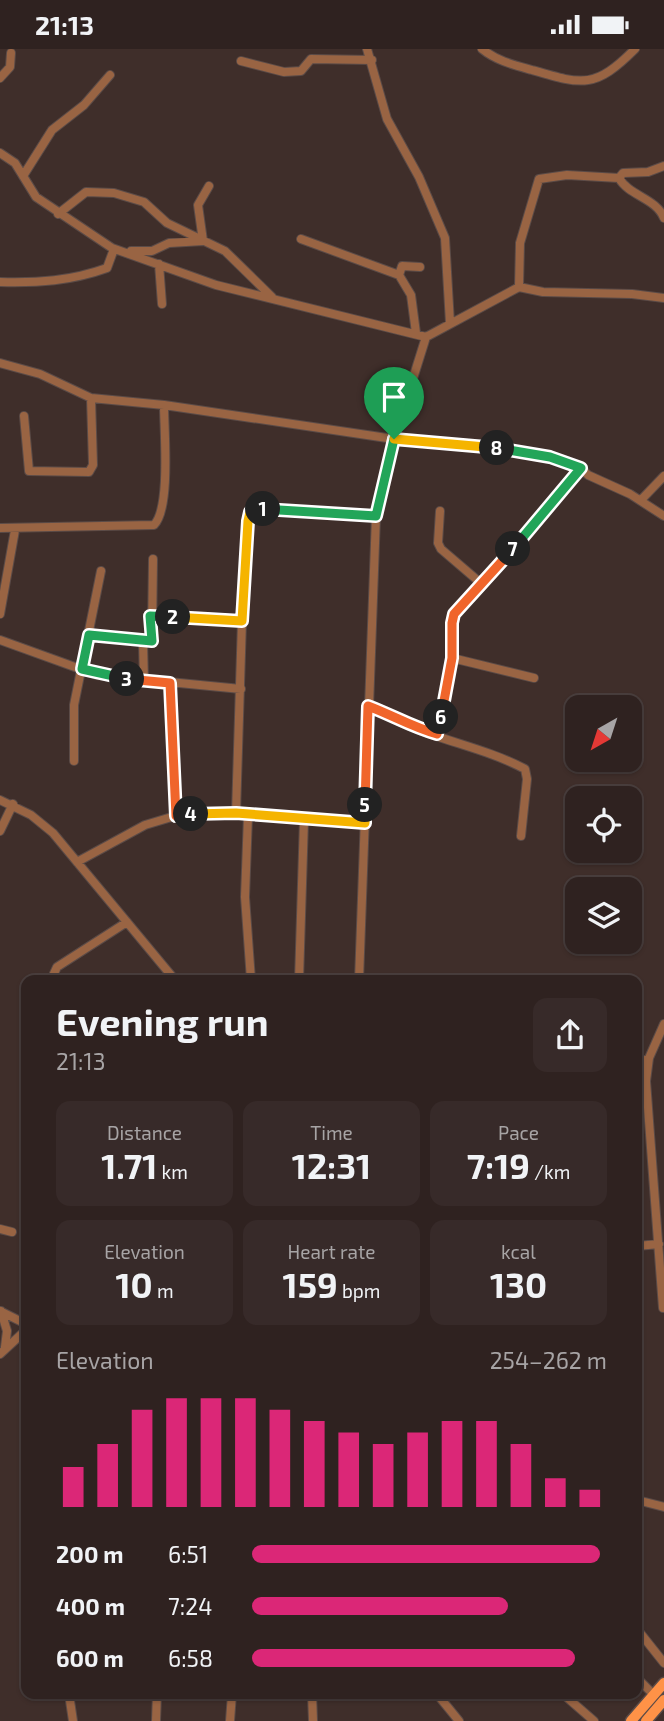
<!DOCTYPE html>
<meta charset="utf-8">
<style>
body{margin:0;font-family:"Exo 2",sans-serif;background:#372a29;color:#f1f3f6;height:100vh;display:flex;flex-direction:column;font-size:26px;white-space:nowrap}
*{box-sizing:border-box;margin:0}
p{font-size:23px;color:#a7a4a5}
.icon{flex:none;width:38px;height:38px;fill:none;stroke:currentColor;stroke-width:2;stroke-linecap:round;stroke-linejoin:round}
.map{position:relative;flex:1;overflow:hidden}
.side{position:absolute;left:21px;top:926px;width:621px;height:724px;display:flex;flex-direction:column;background:#2f2220;border-radius:14px;box-shadow:0 2px 5px #0004,0 0 0 2px #4a3f3e}
.side>*{flex:none}
.needle{width:46px;rotate:219deg}
.fabs{position:absolute;left:565px;top:646px;display:grid;gap:14px}
.fabs a{display:grid;place-items:center;width:77px;height:77px;border-radius:14px;background:#2f2220;box-shadow:0 2px 5px #0004,0 0 0 2px #4a3f3e;font-size:35px}
.pin{position:absolute;display:grid;place-items:center;width:60px;height:60px;color:#fff;margin:-72px -30px;border-radius:50% 50% 50% 0;rotate:-45deg;box-shadow:0 0 7px #0007}
.pin .icon{rotate:45deg}
.km{position:absolute;width:35px;height:35px;margin:-18px;border-radius:50%;background:#222;color:#fff;font-size:19px;line-height:35px;text-align:center}
.round{display:grid;place-items:center;flex:none;width:74px;height:74px;border-radius:14px;background:#372a29}
.headline{display:flex;align-items:center;justify-content:space-between;height:119px;padding:0 35px}
h1{font-size:38px;font-weight:700;line-height:52px}
.metrics{display:grid;grid-template-columns:repeat(3,1fr);gap:10px;height:119px;padding:7px 35px}
.metrics div{display:grid;align-content:center;border-radius:14px;background:#372a29;text-align:center}
.metrics b{font-size:35px;font-weight:700}
.metrics small{font-size:19px;font-weight:400}
.metrics p{font-size:19px}
.chart{height:196px;padding:14px 35px}
.chart p{display:flex;justify-content:space-between}
.chart svg{width:100%;height:126px;margin-top:7px;stroke:#db2777;stroke-width:6}
ul{padding:0 35px;list-style:none;font-size:23px}
li{display:grid;grid-template-columns:112px 84px 1fr;align-items:center;height:52px}
li i{height:18px;border-radius:9px;background:#db2777}
.status{display:flex;justify-content:space-between;align-items:center;height:49px;padding:0 35px;background:#2f2220;direction:ltr}
.status svg{height:19px;fill:currentColor}
.map>svg:first-child{display:block}
.lines{fill:none;stroke-linecap:round;stroke-linejoin:round}
.minor-casing{stroke:#5b4b47;stroke-width:10}
.major-casing{stroke:#5b4b47;stroke-width:13}
.minor{stroke:#996443;stroke-width:8}
.major{stroke:#ff9247;stroke-width:10}
.split-1-casing{stroke:#fff;stroke-width:14}
.split-2-casing{stroke:#fff;stroke-width:14}
.split-3-casing{stroke:#fff;stroke-width:14}
.split-4-casing{stroke:#fff;stroke-width:14}
.split-5-casing{stroke:#fff;stroke-width:14}
.split-6-casing{stroke:#fff;stroke-width:14}
.split-7-casing{stroke:#fff;stroke-width:14}
.split-8-casing{stroke:#fff;stroke-width:14}
.split-9-casing{stroke:#fff;stroke-width:14}
.split-1{stroke:#22a559;stroke-width:9}
.split-2{stroke:#f5b400;stroke-width:9}
.split-3{stroke:#22a559;stroke-width:9}
.split-4{stroke:#f0652b;stroke-width:9}
.split-5{stroke:#f5b400;stroke-width:9}
.split-6{stroke:#f0652b;stroke-width:9}
.split-7{stroke:#f0652b;stroke-width:9}
.split-8{stroke:#22a559;stroke-width:9}
.split-9{stroke:#f5b400;stroke-width:9}
</style>
<div class="status"><b>21:13</b><svg viewBox="0 0 49 12"><path d="M0 12V9h3v3zM5 12V6h3v6zM10 12V3h3v9zM15 12V0h3v12zM26 1h20v11H26zM47 4h2v5h-2z"/></svg></div>
<div class="map">
<svg width="664" height="1672" viewBox="0 0 664 1672">
<rect width="100%" height="100%" fill="#3f2e2a"/>
<g class="lines">
<g class="minor-casing">
<path id="minor" d="M367,0l20,70 32,58 26,61 5,85
M482,0c15,12 32,16 50,21 51,15 63,19 103,-21
M241,12l43,11 17,-1 10,-12 61,1
M0,29l10,-11 1,-14
M0,104l15,10 21,34 76,51 104,37 210,52
M23,127l29,-46 32,-25 26,-30
M619,129c10,18 37,20 45,40
M58,165l28,-22 28,1 30,9 23,21 58,28 47,46
M301,190l98,36 12,20 5,38
M131,202h21l17,-8 34,-2 -5,-36 11,-19
M159,215l3,40
M399,226l3,-9 18,1
M0,233c38,1 71,-1 107,-14l7,-19
M519,238l1,-44 19,-64 28,-4 52,3 4,-5 25,-1 16,-6
M0,314l40,11 51,24 73,7 230,34 120,11 36,7 31,11 7,7 42,19 34,22
M24,367l5,55 60,1 4,-7 -2,-67
M641,451l23,-24
M440,462l-2,32 3,6 42,36
M0,479l154,-3c17,-17 10,-95 10,-120
M0,565l15,-84
M150,567l92,5
M88,586l55,6
M0,591l97,35 144,14
M452,609l82,20
M144,633l-1,-41h9v-6l1,-76
M170,634l5,133
M368,657c14,5 26,13 39,19 39,17 80,24 118,44l2,10 -6,57
M437,685l15,-76 2,-44 29,-29 98,-117
M74,712v-56l27,-134
M0,751l31,15 22,18 122,147
M236,764l6,-192 8,-109 7,-3 119,7
M248,767l-3,81 6,83
M0,782l13,-27
M77,813l68,-37 30,-9 61,-3 129,10
M51,931l6,-13 70,-45
M299,931l5,-160
M359,931l17,-464 18,-77 32,-102 93,-50 24,5 89,2 32,4
M637,1016l12,-7
M0,1180l12,3
M637,1197l22,-2
M663,1259l-17,-227 3,-23 15,-34
M0,1262l26,13
M1,1262l6,20 -2,16
M0,1305l26,-24
M637,1451l27,7
M637,1580l27,34
M637,1629l17,17
M69,1645l4,27
M312,1645l1,27
M437,1645l22,27
M563,1645l31,27
M156,1672l1,-27
M230,1672l2,-27"/>
</g>
<g class="major-casing">
<path id="major" d="M631,1672l33,-38
M646,1672l18,-21"/>
</g>
<use href="#minor" class="minor"/>
<use href="#major" class="major"/>
</g>
<g class="lines">
<g class="split-1-casing">
<path id="split-1" d="M263,460l113,7 18,-77"/>
</g>
<g class="split-2-casing">
<path id="split-2" d="M173,568l69,4 6,-100 2,-9 13,-3"/>
</g>
<g class="split-3-casing">
<path id="split-3" d="M127,630l-45,-10 7,-34 63,6 -2,-25 23,1"/>
</g>
<g class="split-4-casing">
<path id="split-4" d="M127,630l43,4 6,133 15,-2"/>
</g>
<g class="split-5-casing">
<path id="split-5" d="M191,765l45,-1 129,10v-18"/>
</g>
<g class="split-6-casing">
<path id="split-6" d="M365,756l3,-99c24,9 44,21 69,28l4,-17"/>
</g>
<g class="split-7-casing">
<path id="split-7" d="M441,668l11,-59v-35l2,-9 59,-65"/>
</g>
<g class="split-8-casing">
<path id="split-8" d="M497,399l53,9 31,11 -68,81"/>
</g>
<g class="split-9-casing">
<path id="split-9" d="M394,390l103,9"/>
</g>
<use href="#split-1" class="split-1"/>
<use href="#split-2" class="split-2"/>
<use href="#split-3" class="split-3"/>
<use href="#split-4" class="split-4"/>
<use href="#split-5" class="split-5"/>
<use href="#split-6" class="split-6"/>
<use href="#split-7" class="split-7"/>
<use href="#split-8" class="split-8"/>
<use href="#split-9" class="split-9"/>
</g>
</svg>
<div class="fabs">
<a><svg class="needle" viewBox="-14 -14 28 28"><path d="M0-13l5 13h-10z" fill="#e53935"/><path d="M0 13l5-13h-10z" fill="#a7a4a5"/></svg></a>
<a><svg class="icon" aria-label="locate" viewBox="0 0 24 24"><circle cx="12" cy="12" r="6"/><path d="M12 2v4M12 18v4M2 12h4M18 12h4"/></svg></a>
<a><svg class="icon" aria-label="layers" viewBox="0 0 24 24"><path d="M12 4l9 5-9 5-9-5zM3 14l9 5 9-5"/></svg></a>
</div>
<div class="pin" style="left:394px;top:390px;background:#1e9e55"><svg class="icon" aria-label="arrive" viewBox="0 0 24 24"><path d="M6 21V4h12l-3 4 3 4H6"/></svg></div>
<b class="km" style="left:263px;top:460px">1</b>
<b class="km" style="left:173px;top:568px">2</b>
<b class="km" style="left:127px;top:630px">3</b>
<b class="km" style="left:191px;top:765px">4</b>
<b class="km" style="left:365px;top:756px">5</b>
<b class="km" style="left:441px;top:668px">6</b>
<b class="km" style="left:513px;top:500px">7</b>
<b class="km" style="left:497px;top:399px">8</b>
<section class="side">
<div class="headline"><div><h1>Evening run</h1><p>21:13</p></div><a class="round"><svg class="icon" aria-label="share" viewBox="0 0 24 24"><path d="M12 15V3M7 8l5-5 5 5M5 13v7h14v-7"/></svg></a></div>
<div class="metrics">
<div><p>Distance</p><b>1.71<small> km</small></b></div>
<div><p>Time</p><b>12:31</b></div>
<div><p>Pace</p><b>7:19<small> /km</small></b></div>
</div>
<div class="metrics">
<div><p>Elevation</p><b>10<small> m</small></b></div>
<div><p>Heart rate</p><b>159<small> bpm</small></b></div>
<div><p>kcal</p><b>130</b></div>
</div>
<div class="chart"><p><span>Elevation</span>254–262 m</p>
<svg viewBox="0 0 160 44" preserveAspectRatio="none"><path d="M5 44V30M15 44V22M25 44V10M35 44V6M45 44V6M55 44V6M65 44V10M75 44V14M85 44V18M95 44V22M105 44V18M115 44V14M125 44V14M135 44V22M145 44V34M155 44V38"/></svg>
</div>
<ul>
<li><b>200 m</b>6:51<i style="width:98%"></i></li>
<li><b>400 m</b>7:24<i style="width:72%"></i></li>
<li><b>600 m</b>6:58<i style="width:91%"></i></li>
</ul>
</section>
</div>
